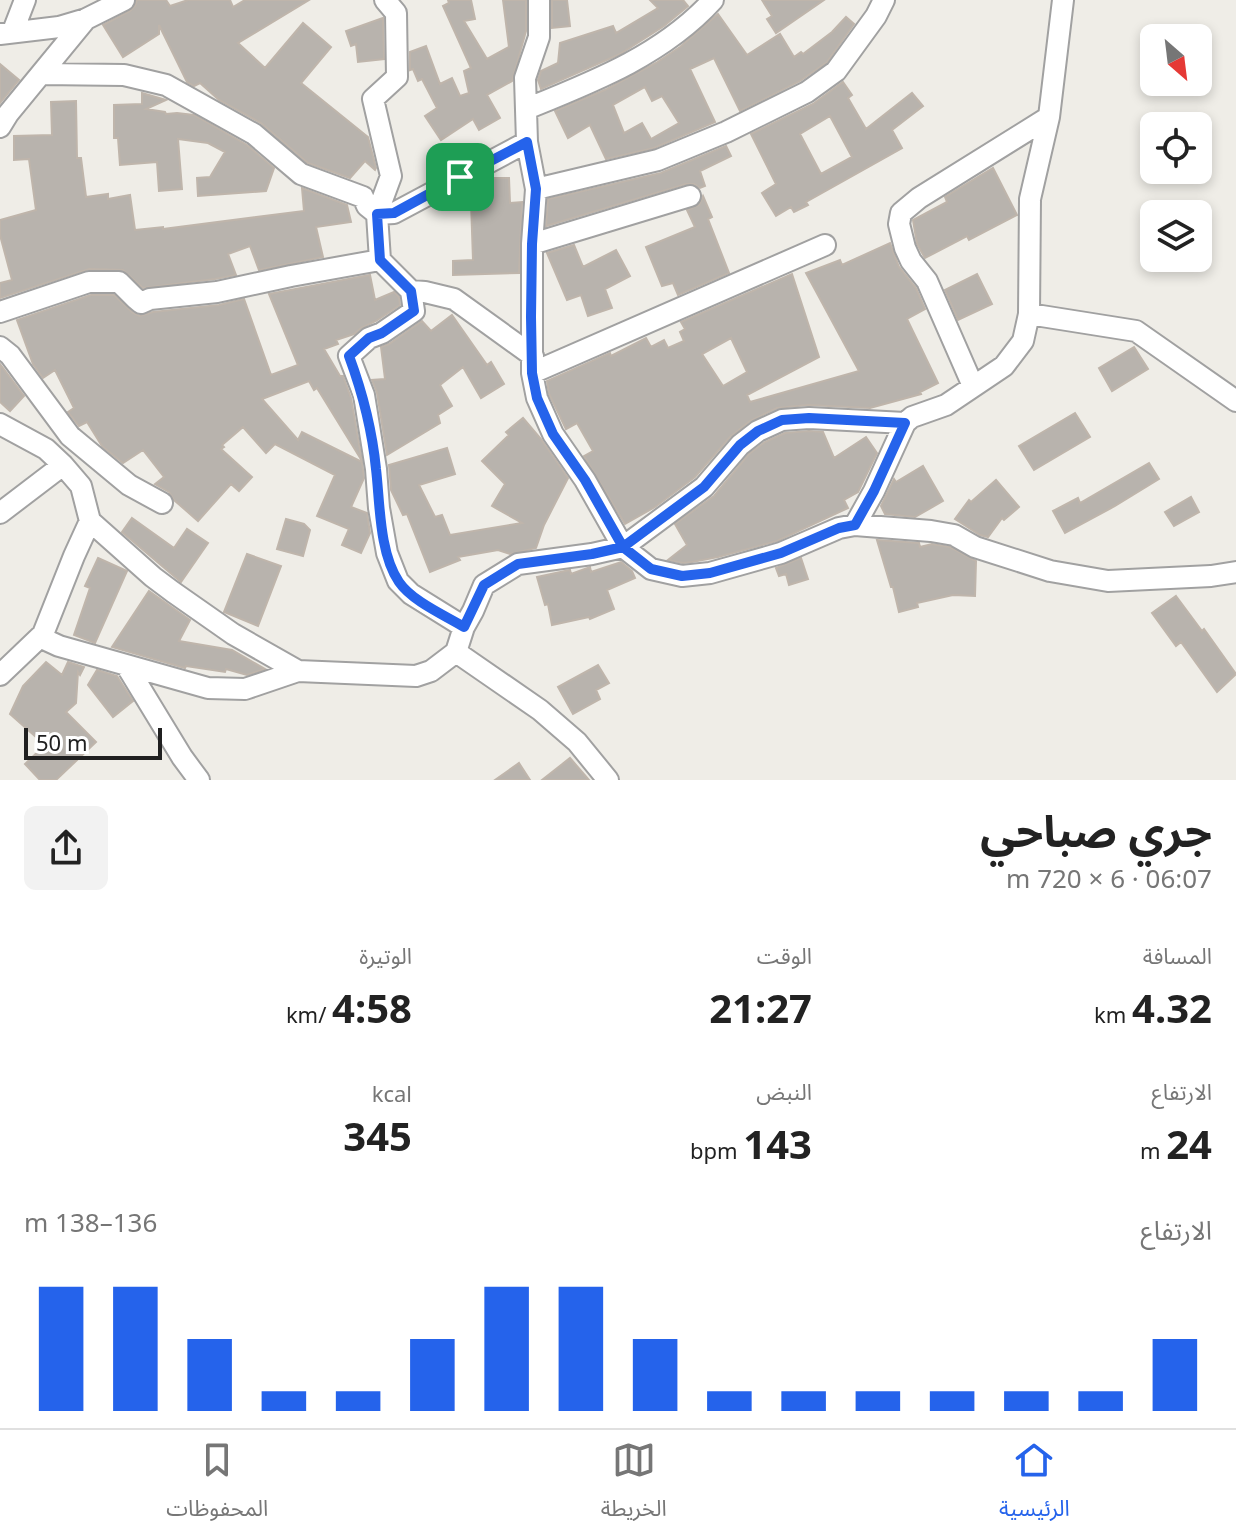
<!DOCTYPE html>
<html lang="ar">
<meta charset="utf-8">
<style>
body{margin:0;font-family:"Noto Sans","Noto Sans Arabic",sans-serif;background:#f2f2f2;color:#222;direction:rtl;height:100vh;display:flex;flex-direction:column;font-size:30px;white-space:nowrap}
*{box-sizing:border-box;margin:0}
p{font-size:26px;color:#767676}
.icon{flex:none;width:44px;height:44px;fill:none;stroke:currentColor;stroke-width:2;stroke-linecap:round;stroke-linejoin:round}
.map{position:relative;height:780px;overflow:hidden;direction:ltr}
.sheet{display:flex;flex-direction:column;background:#fff;flex:1}
.sheet>*{flex:none}
.needle{width:52px;rotate:152deg}
.controls{position:absolute;left:1140px;top:24px;display:grid;gap:16px}
.controls a{display:grid;place-items:center;width:72px;height:72px;border-radius:12px;background:#fff;box-shadow:0 4px 12px #0003;font-size:40px}
.scale{position:absolute;left:24px;bottom:20px;width:138px;box-sizing:border-box;padding-left:8px;border:4px solid #202020;border-top:0;font-size:22px;line-height:28px;white-space:nowrap;color:#202020;-webkit-text-stroke:6px #fff;paint-order:stroke}
.pin{position:absolute;display:grid;place-items:center;width:68px;height:68px;color:#fff;margin:-34px;border-radius:16px;box-shadow:0 4px 12px #0006}
.round{display:grid;place-items:center;flex:none;width:84px;height:84px;border-radius:12px;background:#f2f2f2}
.headline{display:flex;align-items:center;justify-content:space-between;height:136px;padding:0 24px}
h1{font-size:44px;font-weight:700;line-height:60px}
.figures{display:grid;grid-template-columns:repeat(3,1fr);gap:12px;height:136px;padding:8px 24px}
.figures div{display:grid;align-content:center}
.figures b{font-size:40px;font-weight:700}
.figures small{font-size:22px;font-weight:400}
.figures p{font-size:22px}
.chart{height:224px;padding:16px 24px}
.chart p{display:flex;justify-content:space-between}
.chart svg{width:100%;height:144px;margin-top:8px;stroke:#2563eb;stroke-width:6}
.tab-bar{display:flex;justify-content:space-around;align-items:center;height:112px;border-top:2px solid #e0e0e0;background:#fff;font-size:22px;color:#767676}
.tab-bar a{display:grid;justify-items:center;gap:4px}
.tab-bar .current{color:#2563eb}
.map>svg:first-child{display:block}
.building{fill:#b8b3ad;stroke:#bfb5ab;stroke-width:2;fill-rule:evenodd}
.lines{fill:none;stroke-linecap:round;stroke-linejoin:round}
.street-casing{stroke:#a1a1a1;stroke-width:24}
.street{stroke:#fff;stroke-width:20}
.route-casing{stroke:#fff;stroke-width:16}
.route{stroke:#2563eb;stroke-width:10}
</style>
<div class="map">
<svg width="1236" height="780" viewBox="0 0 1236 780">
<rect width="100%" height="100%" fill="#efede7"/>
<path class="building" d="M137,0h29l4,6 18,-6h42l3,7 12,-7h64l-71,43 27,25 38,-45 28,24 -30,36 67,54 8,31 -1,2 -10,-9 -15,17 -42,-15 -47,-40 -42,-23 -19,-17 -6,3 -7,-4 -28,-57v9l-36,23 -20,-32 27,-14 5,-5z
M448,0h23l4,19 -11,2 23,38 22,-12 -6,-47h23v31l-14,50 -25,14 13,23 -21,12 -6,-11 -32,21 -16,-24 12,-8 -15,-29 -4,2 -5,-12 -3,1v-18l16,-6 14,38 12,-6 8,18 9,-3 -5,-22 7,-3 -28,-62 6,-3z
M552,0h15l3,26 -18,2z
M650,0h33l5,6 -24,20 -44,28 -79,35 -3,-9 3,-9 17,-8 2,-20 53,-17 3,7 42,-25z
M762,0h62l-48,33 -9,-14 5,-3z
M718,14l29,41 33,-21 14,23 7,-5 2,2 29,-22 14,-15 8,7 -27,38 -27,19 -60,30 -26,-53 -24,11 25,53 -61,26 -48,11 -16,-34 -22,13 -13,-27 52,-22 49,-26 24,-16zM645,87l7,14 10,-5 17,27 -28,16 -9,-16 -18,10 -11,-28z
M383,18l1,41 -26,3 -2,-18 -5,2 -5,-15z
M0,64l19,16 -19,23z
M843,82l9,13 -4,3 18,31 46,-36 11,13 -31,24 10,18 -96,54 2,3 -14,7 -3,-5 -15,9 -14,-23 14,-9 -25,-50 62,-30zM830,116l22,41 -31,17 -21,-40z
M142,93l24,7 -20,9 19,3 1,2 11,-1 17,2 53,30 27,23 -8,23 -68,5 -1,-18 13,-1 15,-25 -17,-9 -30,-4 4,50 -23,2 -2,-29 -37,3 -2,-27h-4v-33l28,-1z
M76,101l1,57h4l5,39 22,-3v5l22,-4 5,35 28,-3v2l141,-18 -2,-23 45,17 4,17 -35,5 7,30 -64,13 -9,-24 -22,8 8,21 -21,4 -72,9 -20,-18 -34,-1 -89,29v-15l12,-3 -12,-45v-15l36,-10 -7,-51 -15,1v-24l38,-1 -1,-33z
M726,146l5,10 -31,15 5,15 -5,2 -6,-4h-8l-140,42 2,-27 113,-26z
M993,168l24,47 -48,25 -2,-4 -42,22 -8,-14 -4,-24 34,-18 -2,-5z
M486,178h23l1,25 12,-1 -3,71 -66,2v-14l20,-1 -2,-58h-7v-12z
M703,196l9,21 -4,2 21,54 -51,22 -5,-12 -11,3 -16,-39 49,-20 -8,-17 12,-5z
M890,243l9,24 17,21 9,21 -18,10 31,64 -18,9 1,2 -51,14 -62,-3 -31,3 -27,13 -20,16 -35,40 -40,30 -30,17 -41,-68 9,-5 -16,-28 -11,6 -17,-35 -2,-13 63,-28 1,3 35,-18 5,9 13,-7 4,8 16,-7 -4,-9 5,-3 -4,-7 111,-48 27,83 -72,38 3,7 109,-31 -53,-98 34,-13 2,5zM731,338l16,34 -24,14 -21,-32z
M574,245l9,22 33,-17 14,26 -25,13 7,19 -24,8 -7,-21 -14,5 -20,-47z
M977,274l15,30 -34,16 -13,-30z
M370,275l5,25 19,-8 5,5 1,8 -24,16 -15,7 -7,6 -18,6 2,4 -14,5 16,27h3l8,22 11,63 -45,-73 -3,2 -5,-9 -47,18 36,41 4,-8 60,30 2,16 -13,29 16,6 3,20 -9,20 -19,-8 7,-16 -32,-13 18,-41 -60,-31 -9,9 -23,-26 -21,18 2,2 -3,2 31,28 -13,14 -8,-7 -33,37 -24,-21 -5,-8 -14,-8 9,-7 -21,-27 -20,13 -21,-17 -15,-24 -8,4 -11,-14 6,-4 -19,-38 -12,8 -10,-14 -16,-44 74,-25h23l19,18 7,3 13,-4 66,-7 25,-6 27,76 27,-10 -29,-71z
M452,315l35,50 4,-3 13,22 -23,14 -18,-31 -23,18 12,21 -14,9 2,8 -53,32 -10,-62 -5,-13 13,-1 -4,-32 8,-3 33,-23 9,10z
M1134,347l14,22 -36,22 -13,-23z
M0,364l24,32 -14,15 -10,-9z
M1075,413l15,24 -56,33 -15,-24z
M523,418l18,21 27,39 -24,47 -8,23 -26,6 -12,-4 -40,7 2,3 -30,12 -23,-58 -4,1 -12,-25 -2,-25 58,-17 8,26 -36,11 16,32 7,-2 8,20 72,-12 -30,-17 13,-22 -23,-23 27,-26 -3,-3z
M809,431l14,1 11,26 32,-21 11,16 -19,39 -14,8 4,8 -71,33 -59,16 -26,5 -9,1 -15,-3 19,-15 -12,-21 39,-28 35,-42 16,-12 20,-9z
M1149,463l10,16 -44,27 -50,27 -12,-22 25,-13 2,5z
M923,466l20,35 -28,16 -30,-3 -4,-8 13,-27 2,3z
M996,480l23,27 -15,13 -2,-2 -14,19 -8,-2 -25,-16 14,-19 2,2z
M1191,497l8,15 -25,14 -9,-14z
M132,518l42,30 13,-19 21,14 -27,39 -59,-50z
M286,519l18,5 6,6 -7,26 -26,-7z
M877,540l42,3 1,4 12,-3 18,3 26,14 -1,35 -22,-1 -36,8 1,4 -19,5 -6,-25h-2z
M247,554l34,12 -23,60 -34,-14z
M98,558l29,13 -32,72 -21,-8 16,-47 -5,-2z
M801,558l7,21 -19,6 -3,-11 -7,2 -3,-8z
M621,562l11,9 3,7 -28,12 7,19 -24,10 -1,-2 -37,8 -4,-21 -3,1 -8,-28 33,-7 1,4 19,-7 1,5z
M149,591l41,29 -11,21 53,9 33,19 -18,6 -21,-6 -1,3 -39,-6 -1,2 -73,-21z
M1176,596l26,35 2,-2 32,45 -19,18 -36,-50 -5,4 -24,-33z
M46,662l16,13 6,-13 16,5 -4,8 -2,-3 -2,31 -10,9 30,30 -40,38h-16l-15,-16 20,-19 -35,-31 13,-28z
M598,665l11,18 -13,7 4,9 -27,15 -15,-27z
M97,670l20,6 16,25 -20,16 -25,-32z
M570,758l19,22h-47z
M519,763l11,17h-35z"/>
<g class="lines">
<g class="street-casing">
<path id="street" d="M385,0l11,13 1,64 -24,22 18,77 -14,38 3,46 31,31 3,20 -32,22 -13,5 -20,18 15,39 12,74 3,39 8,45 11,28 13,13 53,33
M539,0v37l-14,41 2,64 9,47 -4,55v129l5,25 16,36 32,46 38,67 81,-60 36,-42 18,-14 24,-11 27,-2 96,5
M13,31l12,-31
M0,34l59,-7 27,-8 38,-19
M42,74l82,1 42,10 88,49 47,40 62,23 4,9 10,8 17,-1 133,-71
M526,109c67,-27 137,-54 187,-109
M0,127l8,-13 78,-95
M536,189l122,-29 68,-28 81,-40 29,-21 40,-55 8,-16
M532,244l158,-48
M411,291l14,1 29,7 79,57
M0,312l89,-30h30l16,16 6,5 9,-4 67,-7 74,-16 89,-16
M1029,314l107,17 100,70
M0,347l10,8 60,81 59,49 33,18
M532,373l293,-128
M973,386l-46,-105 -16,-20 -6,-13 -6,-24 2,-11 18,-15 130,-81
M0,424l46,25 17,16 18,21 9,35 -16,35 -31,78 -43,41
M0,513l63,-48
M90,521l63,56 20,15 60,42 65,37
M855,525l76,6 23,4 21,12 75,24 58,10 103,-5 25,-4
M43,634l3,6 13,6 149,42 37,1 53,-18 118,5 15,-5 25,-19 8,-25 9,-16 11,-26 34,-21 74,-10 31,-7 28,22 31,7 28,-3 71,-20 58,-25 16,-3 19,-34 31,-68 7,-6 34,-12 58,-39 19,-25 6,-27 1,-115 19,-82 14,-117
M456,652l84,58 37,32 31,38
M126,665l56,92 17,23"/>
</g>
<use href="#street" class="street"/>
</g>
<g class="lines">
<g class="route-casing">
<path id="route" d="M460,177l-66,36 -17,1 3,46 31,31 3,20 -32,22 -13,5 -20,18c14,38 23,72 27,113 4,33 3,84 23,113 13,19 45,33 65,45l20,-42 34,-21 74,-10 31,-7 28,22 31,7 28,-3 71,-20 58,-25 16,-3 19,-34 31,-68 -96,-5 -27,2 -24,11 -18,14 -36,42 -81,60 -38,-67 -32,-46 -16,-36 -5,-25 -1,-56 1,-73 4,-55 -9,-47 -67,35"/>
</g>
<use href="#route" class="route"/>
</g>
</svg>
<div class="controls">
<a><svg class="needle" viewBox="-14 -14 28 28"><path d="M0-13l5 13h-10z" fill="#e53935"/><path d="M0 13l5-13h-10z" fill="#767676"/></svg></a>
<a><svg class="icon" aria-label="locate" viewBox="0 0 24 24"><circle cx="12" cy="12" r="6"/><path d="M12 2v4M12 18v4M2 12h4M18 12h4"/></svg></a>
<a><svg class="icon" aria-label="layers" viewBox="0 0 24 24"><path d="M12 4l9 5-9 5-9-5zM3 14l9 5 9-5"/></svg></a>
</div>
<div class="scale">50 m</div>
<div class="pin" style="left:460px;top:177px;background:#1e9e55"><svg class="icon" aria-label="arrive" viewBox="0 0 24 24"><path d="M6 21V4h12l-3 4 3 4H6"/></svg></div>
</div>
<section class="sheet">
<div class="headline"><div><h1>جري صباحي</h1><p>06:07 · 6 × 720 m</p></div><a class="round"><svg class="icon" aria-label="share" viewBox="0 0 24 24"><path d="M12 15V3M7 8l5-5 5 5M5 13v7h14v-7"/></svg></a></div>
<div class="figures">
<div><p>المسافة</p><b>4.32<small> km</small></b></div>
<div><p>الوقت</p><b>21:27</b></div>
<div><p>الوتيرة</p><b>4:58<small> /km</small></b></div>
</div>
<div class="figures">
<div><p>الارتفاع</p><b>24<small> m</small></b></div>
<div><p>النبض</p><b>143<small> bpm</small></b></div>
<div><p>kcal</p><b>345</b></div>
</div>
<div class="chart"><p><span>الارتفاع</span>136–138 m</p>
<svg viewBox="0 0 160 44" preserveAspectRatio="none"><path d="M5 44V6M15 44V6M25 44V22M35 44V38M45 44V38M55 44V22M65 44V6M75 44V6M85 44V22M95 44V38M105 44V38M115 44V38M125 44V38M135 44V38M145 44V38M155 44V22"/></svg>
</div>
</section>
<nav class="tab-bar">
<a class="current"><svg class="icon" aria-label="home" viewBox="0 0 24 24"><path d="M3 11l9-7 9 7M6 9v11h12V9"/></svg>الرئيسية</a>
<a><svg class="icon" aria-label="map" viewBox="0 0 24 24"><path d="M3 6l6-2 6 2 6-2v14l-6 2-6-2-6 2zM9 4v14M15 6v14"/></svg>الخريطة</a>
<a><svg class="icon" aria-label="saved" viewBox="0 0 24 24"><path d="M7 4h10v16l-5-4-5 4z"/></svg>المحفوظات</a>
</nav>
